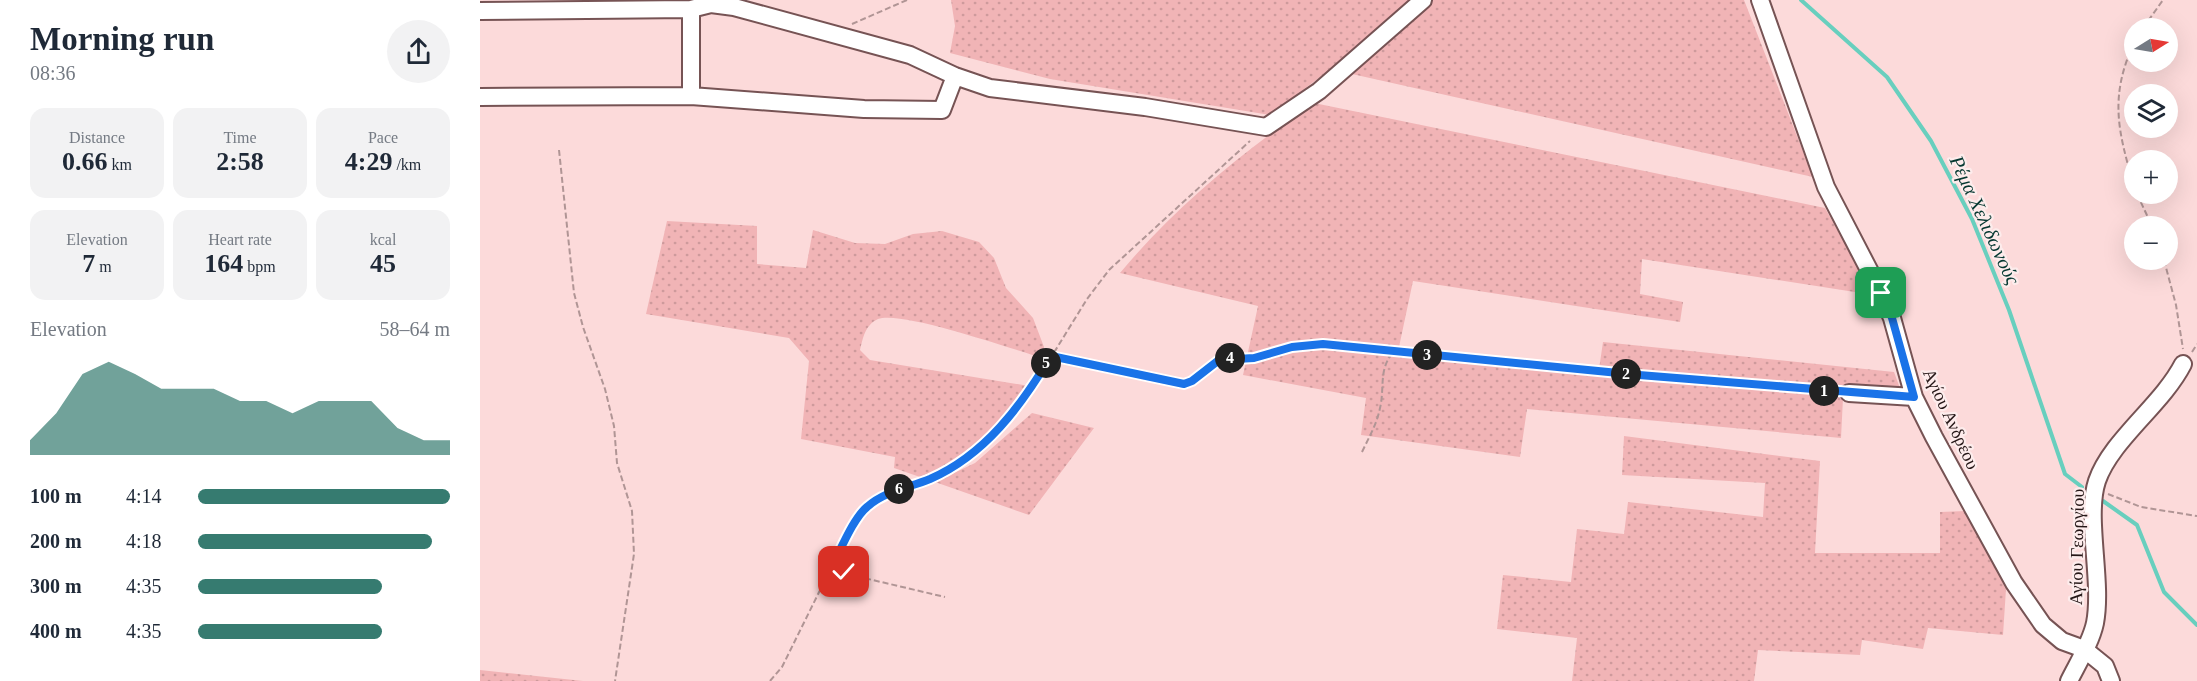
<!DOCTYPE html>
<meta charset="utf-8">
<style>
body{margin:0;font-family:"Times New Roman",serif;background:#f2f2f3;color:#1f2937;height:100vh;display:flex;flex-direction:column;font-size:22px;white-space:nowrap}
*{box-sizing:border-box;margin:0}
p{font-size:20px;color:#747a83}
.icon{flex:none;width:33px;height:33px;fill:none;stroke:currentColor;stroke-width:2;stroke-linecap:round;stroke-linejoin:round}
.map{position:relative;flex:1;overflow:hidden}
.side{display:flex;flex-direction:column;background:#fff;width:480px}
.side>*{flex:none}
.needle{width:39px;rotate:79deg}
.fabs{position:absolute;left:1644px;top:18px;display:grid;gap:12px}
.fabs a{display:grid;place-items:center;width:54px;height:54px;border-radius:50%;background:#fff;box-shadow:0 6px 24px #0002;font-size:30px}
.pin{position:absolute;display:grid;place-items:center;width:51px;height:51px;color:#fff;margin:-26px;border-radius:12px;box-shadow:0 3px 9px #0006}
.km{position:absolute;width:30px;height:30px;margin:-15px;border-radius:50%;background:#222;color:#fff;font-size:16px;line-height:30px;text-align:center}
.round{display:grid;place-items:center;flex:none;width:63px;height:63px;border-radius:32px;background:#f2f2f3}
.summary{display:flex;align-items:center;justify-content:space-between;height:102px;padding:0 30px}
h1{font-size:33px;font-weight:700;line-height:45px}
.stats{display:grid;grid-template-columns:repeat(3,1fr);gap:9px;height:102px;padding:6px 30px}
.stats div{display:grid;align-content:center;border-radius:15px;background:#f2f2f3;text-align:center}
.stats b{font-size:26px;font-weight:700}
.stats small{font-size:16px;font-weight:400}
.stats p{font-size:16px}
.chart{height:168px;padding:12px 30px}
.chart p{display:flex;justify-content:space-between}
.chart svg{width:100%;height:108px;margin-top:6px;fill:#367b70;opacity:.7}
ul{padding:0 30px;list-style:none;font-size:20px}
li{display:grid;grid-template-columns:96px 72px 1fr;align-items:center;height:45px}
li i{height:15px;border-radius:8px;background:#367b70}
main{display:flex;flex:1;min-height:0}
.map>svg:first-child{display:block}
.grass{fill:url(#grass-dots)}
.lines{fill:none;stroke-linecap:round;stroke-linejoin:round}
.stream{stroke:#68cfbe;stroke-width:4}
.minor-casing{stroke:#765354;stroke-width:20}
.path{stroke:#b09595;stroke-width:2;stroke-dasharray:6 3;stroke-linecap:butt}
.minor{stroke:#fff;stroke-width:16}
.route-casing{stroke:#fff;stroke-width:12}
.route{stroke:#1a73e8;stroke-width:8}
.labels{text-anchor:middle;stroke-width:4.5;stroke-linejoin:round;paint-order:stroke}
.street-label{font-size:18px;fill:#251717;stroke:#fdecec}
.water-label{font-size:20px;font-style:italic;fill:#053831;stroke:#fdecec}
</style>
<main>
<section class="side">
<div class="summary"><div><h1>Morning run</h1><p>08:36</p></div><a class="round"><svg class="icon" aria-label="share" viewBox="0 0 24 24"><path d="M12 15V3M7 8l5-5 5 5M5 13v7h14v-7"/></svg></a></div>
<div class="stats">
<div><p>Distance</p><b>0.66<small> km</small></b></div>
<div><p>Time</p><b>2:58</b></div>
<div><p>Pace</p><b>4:29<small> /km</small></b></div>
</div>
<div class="stats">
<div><p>Elevation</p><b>7<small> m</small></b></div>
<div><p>Heart rate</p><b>164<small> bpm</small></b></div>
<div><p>kcal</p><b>45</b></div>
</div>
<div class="chart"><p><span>Elevation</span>58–64 m</p>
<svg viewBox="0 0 160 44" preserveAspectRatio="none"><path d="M0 44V38L10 27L20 11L30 6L40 11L50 17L60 17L70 17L80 22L90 22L100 27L110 22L120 22L130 22L140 33L150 38L160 38V44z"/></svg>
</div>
<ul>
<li><b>100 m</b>4:14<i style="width:100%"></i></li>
<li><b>200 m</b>4:18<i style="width:93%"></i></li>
<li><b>300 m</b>4:35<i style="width:73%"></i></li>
<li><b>400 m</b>4:35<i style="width:73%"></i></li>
</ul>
</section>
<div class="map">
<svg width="1717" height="681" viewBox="0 0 1717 681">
<defs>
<pattern id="grass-dots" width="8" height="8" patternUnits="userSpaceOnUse" patternTransform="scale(1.5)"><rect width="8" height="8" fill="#f1b4b6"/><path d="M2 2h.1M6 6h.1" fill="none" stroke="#ce9a9c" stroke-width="1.8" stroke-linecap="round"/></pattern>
</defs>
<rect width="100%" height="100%" fill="#fcdada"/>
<path class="grass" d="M471,0h461l-63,55 -79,60 -220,-36 -100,-26 5,-27z
M953,0h311l69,177 -461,-103z
M834,103l511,105 49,87 -232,-36 -2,35 43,8 -3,20 -267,-41 -14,66 199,29 5,-34 291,30 7,19 -58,7 -2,40 -314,-29 -7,48 -159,-22 5,-37 -123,-23 15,-69 -138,-33c55,-66 123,-122 194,-170z
M187,221l90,5v38l49,4 7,-38 42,13 30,1 28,-10 29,-3 37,11 15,16 12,30 27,30 11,29 -1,11c-29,-8 -141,-48 -165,-39 -13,6 -15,19 -18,31l10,10 159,26c-27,38 -66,73 -109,91l-26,-9 1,-11 -94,-18 8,-78 -20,-23 -143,-24z
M552,413l62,15 -65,87 -94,-33 40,-19z
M1144,436l196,25 -5,92h125v-41l26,-1 40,78 -3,46 -75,-7 -5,21 -61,-9 -2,15 -102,-5 -4,31h-182l5,-43 -80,-9 6,-54 68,7 6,-53 47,5 4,-32 135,15 2,-34 -143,-8z
M0,670l103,11h-103z"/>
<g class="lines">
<path class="stream" d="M1321,0l86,77 44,64 41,78 37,91 56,164 17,13
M1623,501l34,24 27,67 33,33"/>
<g class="minor-casing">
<path id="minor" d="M1280,0l66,187 55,106 11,25 22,79 20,40 80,146 29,42 19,16 22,8 21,17 6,15
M211,9v87
M0,11l211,-2 20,-5 23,3 176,48 45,21 35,12 155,19 121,20 53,-36 104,-91
M0,97l211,-1 173,13 78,1 13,-34
M1369,393l65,4
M1589,681c9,-18 22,-39 26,-58 8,-42 -10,-106 2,-142 14,-41 65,-76 86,-117"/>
</g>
<path class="path" d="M372,24l55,-24
M1663,28l20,-28
M1654,43c-25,54 -16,88 0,143
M79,150l15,143 9,34 22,62 9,37 3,37 15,48 2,43 -19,127
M1657,194l15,32
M1684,260l12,45 7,44
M1712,352l5,-8
M571,356l133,28 8,-3 27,-21 35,-2 53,-14h16l510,48
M882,452c7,-15 15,-28 18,-44 5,-21 -2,-39 14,-57
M1628,494l33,13 56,9
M350,570l115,27
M290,681l12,-14 48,-97 34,-62 19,-13 46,-16 24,-13 46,-37 27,-31 61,-99 22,-29 141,-129"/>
<use href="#minor" class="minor"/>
</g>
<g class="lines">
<g class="route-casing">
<path id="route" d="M364,572l-14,-2c9,-16 23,-52 37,-63 18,-16 41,-19 63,-28 55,-24 91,-73 121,-123l133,28 8,-3 27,-21 35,-2 38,-11 31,-3 316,31 275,22 -22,-79 -11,-25"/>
</g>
<use href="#route" class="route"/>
</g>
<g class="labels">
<g class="street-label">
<text transform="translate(1471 419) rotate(65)" y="6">Αγίου Ανδρέου</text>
<text transform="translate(1597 547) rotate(-89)" y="6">Αγίου Γεωργίου</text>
</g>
<g class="water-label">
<text transform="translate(1505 220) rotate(65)" y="7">Ρέμα Χελιδωνούς</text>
</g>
</g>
</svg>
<div class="fabs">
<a><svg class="needle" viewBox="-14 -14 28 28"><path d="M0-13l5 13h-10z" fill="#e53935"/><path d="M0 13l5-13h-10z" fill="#747a83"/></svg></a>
<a><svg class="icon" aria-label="layers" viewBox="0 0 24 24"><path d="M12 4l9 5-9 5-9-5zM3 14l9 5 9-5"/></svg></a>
<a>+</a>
<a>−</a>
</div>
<div class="pin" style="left:1401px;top:293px;background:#1e9e55"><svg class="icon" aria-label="arrive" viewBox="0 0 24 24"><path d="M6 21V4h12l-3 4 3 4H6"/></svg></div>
<div class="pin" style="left:364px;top:572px;background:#d93025"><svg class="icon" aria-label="check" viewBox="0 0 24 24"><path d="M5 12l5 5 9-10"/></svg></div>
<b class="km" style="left:1344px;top:391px">1</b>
<b class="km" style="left:1146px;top:374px">2</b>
<b class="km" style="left:947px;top:355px">3</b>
<b class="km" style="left:750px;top:358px">4</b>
<b class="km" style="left:566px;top:363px">5</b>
<b class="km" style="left:419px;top:489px">6</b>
</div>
</main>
